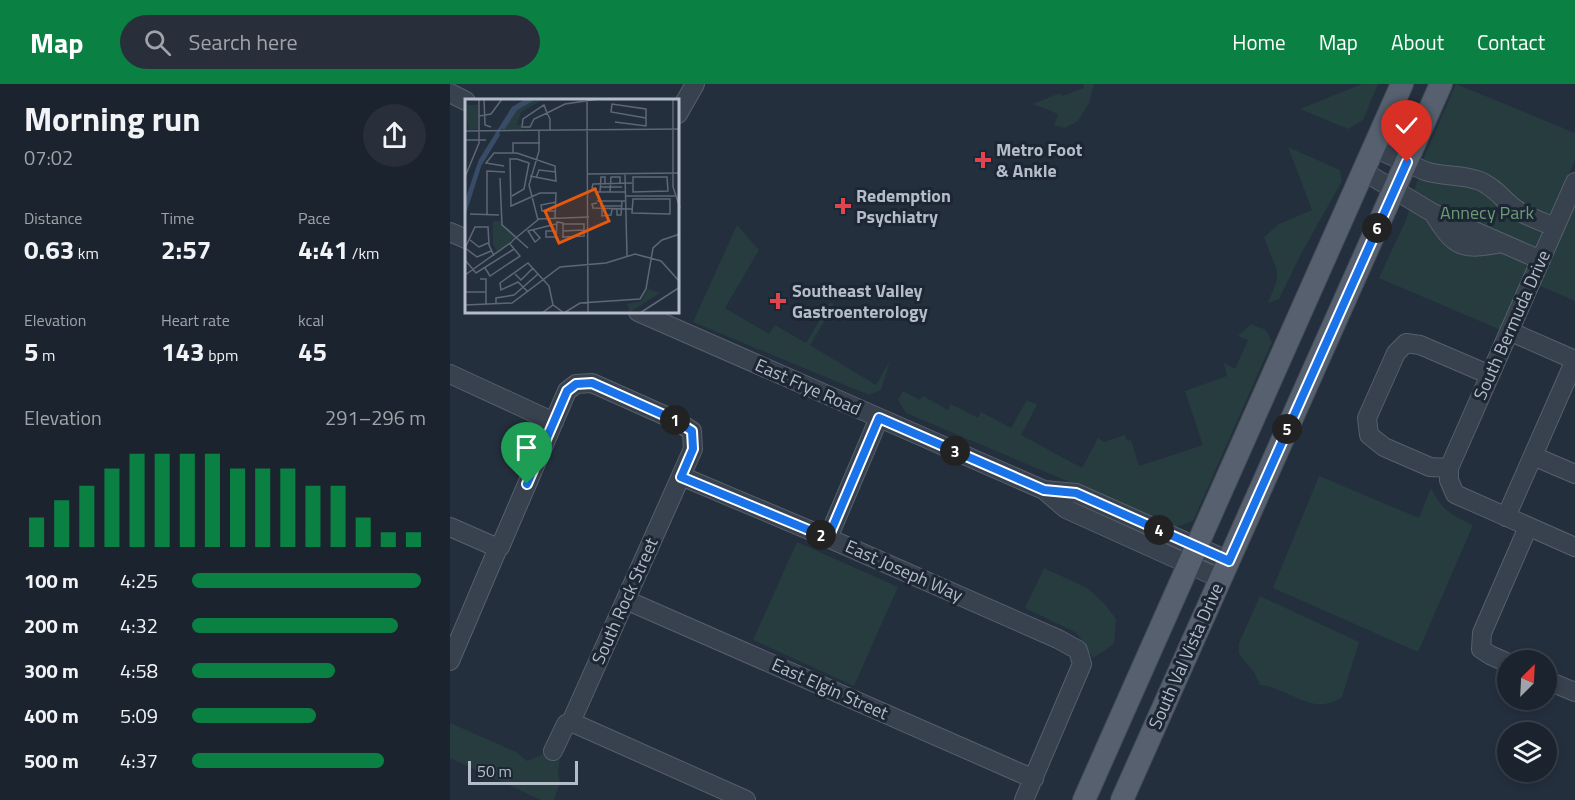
<!DOCTYPE html>
<meta charset="utf-8">
<style>
body{margin:0;font-family:"Titillium Web",sans-serif;background:#282f3a;color:#f1f3f6;height:100vh;display:flex;flex-direction:column;font-size:22px;white-space:nowrap}
*{box-sizing:border-box;margin:0}
p{font-size:20px;color:#a0a4aa}
.icon{flex:none;width:33px;height:33px;fill:none;stroke:currentColor;stroke-width:2;stroke-linecap:round;stroke-linejoin:round}
.map{position:relative;flex:1;overflow:hidden}
.side{display:flex;flex-direction:column;background:#1b232e;width:450px}
.side>*{flex:none}
.needle{width:39px;rotate:24deg}
.fabs{position:absolute;left:1047px;top:566px;display:grid;gap:12px}
.fabs a{display:grid;place-items:center;width:60px;height:60px;border-radius:50%;background:#1b232e;box-shadow:0 3px 9px #0003,0 0 0 2px #39404a;font-size:30px}
.scale{position:absolute;left:18px;bottom:15px;width:110px;box-sizing:border-box;padding-left:6px;border:3px solid #b4bcc9;border-top:0;font-size:16px;line-height:21px;white-space:nowrap;color:#b4bcc9;-webkit-text-stroke:4px #1d2633;paint-order:stroke}
.pin{position:absolute;display:grid;place-items:center;width:51px;height:51px;color:#fff;margin:-62px -26px;border-radius:50% 50% 50% 0;rotate:-45deg;box-shadow:0 0 6px #0007}
.pin .icon{rotate:45deg}
.km{position:absolute;width:30px;height:30px;margin:-15px;border-radius:50%;background:#222;color:#fff;font-size:16px;line-height:30px;text-align:center}
.round{display:grid;place-items:center;flex:none;width:63px;height:63px;border-radius:32px;background:#282f3a}
.overview{display:flex;align-items:center;justify-content:space-between;height:102px;padding:0 24px}
h1{font-size:33px;font-weight:700;line-height:45px}
.metrics{display:grid;grid-template-columns:repeat(3,1fr);gap:9px;height:102px;padding:6px 24px}
.metrics div{display:grid;align-content:center}
.metrics b{font-size:26px;font-weight:700}
.metrics small{font-size:16px;font-weight:400}
.metrics p{font-size:16px}
.chart{height:168px;padding:12px 24px}
.chart p{display:flex;justify-content:space-between}
.chart svg{width:100%;height:108px;margin-top:6px;stroke:#0b8043;stroke-width:6}
ul{padding:0 24px;list-style:none;font-size:20px}
li{display:grid;grid-template-columns:96px 72px 1fr;align-items:center;height:45px}
li i{height:15px;border-radius:8px;background:#0b8043}
header{display:flex;align-items:center;gap:36px;box-sizing:border-box;height:84px;padding:0 30px;background:#0b8043;color:#fff}
header strong{font-size:28px}
nav{display:flex;gap:33px;margin-inline-start:auto;font-size:21px}
.search{width:420px;height:54px;background:#282f3a;display:flex;align-items:center;gap:15px;box-sizing:border-box;padding:0 21px;border-radius:33px;color:#a0a4aa;font-size:22px}
main{display:flex;flex:1;min-height:0}
.map>svg:first-child{display:block}
.green{fill:#263c3f}
.lines{fill:none;stroke-linecap:round;stroke-linejoin:round}
.minor-casing{stroke:#565f6c;stroke-width:20}
.major-casing{stroke:#414a57;stroke-width:24}
.minor{stroke:#38414e;stroke-width:18}
.major{stroke:#56606e;stroke-width:22}
.route-casing{stroke:#fff;stroke-width:12}
.route{stroke:#1a73e8;stroke-width:8}
.health-dot{fill:#e0444e;stroke:#1d2633;stroke-width:2}
.labels{text-anchor:middle;stroke-width:6;stroke-linejoin:round;paint-order:stroke}
.poi-label{font-size:18px;font-weight:bold;fill:#b4bcc9;stroke:#1d2633;text-anchor:start}
.park-label{font-size:18px;fill:#6b9a76;stroke:#1d2633}
.street-label{font-size:18px;fill:#b4bcc9;stroke:#1d2633}
.inset-river{fill:none;stroke:#394c67;stroke-width:3}
.inset-road{fill:none;stroke:#5e6776;stroke-width:1.5}
.view{fill:#e8590c;fill-opacity:0.15;stroke:#e8590c;stroke-width:3}
.inset-edge{fill:none;stroke:#b4bcc9;stroke-width:3}
</style>
<header>
<strong>Map</strong>
<div class="search"><svg class="icon" aria-label="search" viewBox="0 0 24 24"><circle cx="10" cy="10" r="6"/><path d="M15 15l6 6"/></svg>Search here</div>
<nav><a>Home</a><a>Map</a><a>About</a><a>Contact</a></nav>
</header>
<main>
<section class="side">
<div class="overview"><div><h1>Morning run</h1><p>07:02</p></div><a class="round"><svg class="icon" aria-label="share" viewBox="0 0 24 24"><path d="M12 15V3M7 8l5-5 5 5M5 13v7h14v-7"/></svg></a></div>
<div class="metrics">
<div><p>Distance</p><b>0.63<small> km</small></b></div>
<div><p>Time</p><b>2:57</b></div>
<div><p>Pace</p><b>4:41<small> /km</small></b></div>
</div>
<div class="metrics">
<div><p>Elevation</p><b>5<small> m</small></b></div>
<div><p>Heart rate</p><b>143<small> bpm</small></b></div>
<div><p>kcal</p><b>45</b></div>
</div>
<div class="chart"><p><span>Elevation</span>291–296 m</p>
<svg viewBox="0 0 160 44" preserveAspectRatio="none"><path d="M5 44V32M15 44V25M25 44V19M35 44V12M45 44V6M55 44V6M65 44V6M75 44V6M85 44V12M95 44V12M105 44V12M115 44V19M125 44V19M135 44V32M145 44V38M155 44V38"/></svg>
</div>
<ul>
<li><b>100 m</b>4:25<i style="width:98%"></i></li>
<li><b>200 m</b>4:32<i style="width:88%"></i></li>
<li><b>300 m</b>4:58<i style="width:61%"></i></li>
<li><b>400 m</b>5:09<i style="width:53%"></i></li>
<li><b>500 m</b>4:37<i style="width:82%"></i></li>
</ul>
</section>
<div class="map">
<svg width="1125" height="716" viewBox="0 0 1125 716">
<rect width="100%" height="100%" fill="#242f3e"/>
<path class="green" d="M633,0h11l-5,19 -11,18 -13,7 -11,-3 4,-11 -25,-10 27,-11 2,3 22,-8z
M912,0h16l-15,36 -15,9 -48,-20z
M1006,0l119,49v27l-14,33 14,8v100l-49,-21 -23,51 -124,-53 27,-58 18,-63z
M838,63l52,23 2,11 -41,73 -22,45 -11,4 9,-23v-9l-13,-34 15,-13 33,-14z
M287,141l22,25 -34,58 44,26 6,-9 31,18 24,-41 4,3 -24,40 66,40 14,-24 -9,29 -12,5 -176,-73z
M801,240l15,6 6,12 -79,179 -17,6 -270,-114 -8,-13 5,-9 17,9 3,-4 25,14 3,-6 27,14 3,-6 30,16 16,-28 10,5 -16,30 61,33 16,-30 6,4 21,-7 2,6 4,-1 8,26 64,-21 -18,-54 42,-15 -3,-13 11,6 13,-29 -10,-4z
M869,392l100,42 12,-30c12,23 18,26 42,37l-55,127 -145,-64z
M347,458l101,45 -44,99 -101,-46z
M594,484l43,20 17,15 12,16 -2,25 -21,14 -16,-25 -52,-25z
M810,512l99,46 -17,55c-30,21 -53,-10 -82,-12l-6,-13 -15,-18v-11z
M0,639l66,29 11,9 19,-8 14,5 -2,17 2,7 -6,18h-13l-91,-42z"/>
<g class="lines">
<g class="minor-casing">
<path id="minor" d="M0,9l16,8
M228,30l17,-30
M924,64l51,23c18,6 37,3 55,10 15,6 24,20 37,29 11,7 26,12 38,17
M913,87l70,42 108,47
M1125,98l-126,286v12l6,14 120,53
M983,129c22,35 28,38 69,30
M0,148l16,7
M188,228l406,178 22,19 155,70
M1059,247l66,29
M0,290l104,48
M1083,372l42,18
M999,384l-19,-1 -46,-20 -15,-12 -2,-17 29,-65 10,-10 14,2 70,30
M231,392l147,62 230,101 20,11 4,14 -58,136
M594,406l32,3 153,68
M1056,433l69,-157
M0,443l48,21
M378,454l51,-120
M176,516l408,179
M0,577l48,-113 2,-1 67,-156 9,-7 16,-1 83,37 17,11 1,18 -122,273 -5,2 -13,27
M1058,579l-18,-8 -9,-6 1,-16 46,-106
M1096,596l29,12
M121,638l175,78"/>
</g>
<g class="major-casing">
<path id="major" d="M634,716l318,-716
M672,716l319,-716"/>
</g>
<use href="#minor" class="minor"/>
<use href="#major" class="major"/>
</g>
<g class="lines">
<g class="route-casing">
<path id="route" d="M77,400l40,-93 9,-7 16,-1 83,37 17,11 1,18 -12,28 147,61 51,-120 165,72 32,3 153,68 178,-399"/>
</g>
<use href="#route" class="route"/>
</g>
<g class="health-dot">
<path d="M530 67h6v6h6v6h-6v6h-6v-6h-6v-6h6z"/>
<path d="M390 113h6v6h6v6h-6v6h-6v-6h-6v-6h6z"/>
<path d="M325 208h6v6h6v6h-6v6h-6v-6h-6v-6h6z"/>
</g>
<g class="labels">
<g class="poi-label">
<text x="546" y="72">Metro Foot<tspan x="546" dy="21">&amp; Ankle</tspan></text>
<text x="406" y="118">Redemption<tspan x="406" dy="21">Psychiatry</tspan></text>
<text x="342" y="213">Southeast Valley<tspan x="342" dy="21">Gastroenterology</tspan></text>
</g>
<g class="park-label">
<text x="1037" y="135">Annecy Park</text>
</g>
<g class="street-label">
<text transform="translate(1062 241) rotate(-66)" y="6">South Bermuda Drive</text>
<text transform="translate(358 303) rotate(24)" y="6">East Frye Road</text>
<text transform="translate(454 487) rotate(24)" y="6">East Joseph Way</text>
<text transform="translate(175 517) rotate(-66)" y="6">South Rock Street</text>
<text transform="translate(736 572) rotate(-66)" y="6">South Val Vista Drive</text>
<text transform="translate(380 605) rotate(24)" y="6">East Elgin Street</text>
</g>
</g>
<g transform="translate(15 15)">
<rect width="214" height="214" fill="#242f3e"/>
<path d="M69,0h10l-23,13 -4,13h4v5l-18,-1 15,-22zM0,6h13v24l-9,1zM28,122h7l16,14 -18,18 -5,-9zM183,190l12,4 -30,19 -3,-8 14,-3z" fill="#263c3f"/>
<path class="inset-river" d="M38,30l13,-20 17,-10M0,106l15,-44 33,-53 15,-9M0,113l15,-47 19,-31"/>
<path class="inset-road" d="M19,0l1,26 6,2M122,0l1,214M208,0v88l7,21M14,17l12,-2 11,-15M150,23l31,4v-17l-34,-5 -1,8 35,6M85,31v-11l-3,-6 -3,-8 -21,14 -1,8h8l4,-8 13,-6 18,-9 34,-5M0,32l215,-2M0,41h21M48,54v-10h27M39,67l-18,-3 8,-10h23l38,13 1,15 -26,-5M122,75l93,-1M160,75l2,82M0,78l14,-34v-44M168,78h34l1,14 -35,1zM35,79l2,47 26,23M71,79l3,-8 17,2M135,88h22M132,90l-5,-1 1,-4 39,-1M132,93h28M135,93l1,-15h4v6M145,93l1,-15h9v6M47,97l12,-7 5,-26 -12,-4h-7l1,47 29,-13h16l-1,25M160,97h50M205,100v15l-38,-1 1,-14zM132,102h28M132,104l-5,1 1,4 39,1M135,107h22M137,110v7l9,-1 1,-6M152,110v6h4l1,-14M90,112h-13l-1,-6 15,-3M5,115l29,1M22,116v-44l18,1M73,121l-9,-35 10,-34v-21M68,131l7,8 -5,4 -7,-11 28,-7M91,132h-10v6h10M98,132l21,-1M98,138l21,-1v-12h-21M91,140l1,-17 6,1v15M5,141l9,7 9,-4M47,142l27,-22 50,-2M0,149l10,-21h13l1,18 5,11M0,149l12,9 14,-6M0,161l11,13 38,-24M20,169l5,8 30,-20 -10,-12M50,175l6,6 12,-12M0,176l48,-34M15,180h6v26M0,193h21M63,193l-10,-10 -17,8 -1,-7 28,-20 21,23 4,19M31,205v-6l18,-3 24,-21M0,206l47,-2 48,-36 46,-4 29,-9 26,7 19,21M77,214l11,-8 11,8M99,214l16,-10 60,-4 6,-10 7,-41 9,-8 18,-6M175,214l40,-26"/>
<path class="view" d="M130,90l14,32 -50,22 -14,-32z"/>
<rect width="214" height="214" class="inset-edge"/>
</g>
</svg>
<div class="fabs">
<a><svg class="needle" viewBox="-14 -14 28 28"><path d="M0-13l5 13h-10z" fill="#e53935"/><path d="M0 13l5-13h-10z" fill="#a0a4aa"/></svg></a>
<a><svg class="icon" aria-label="layers" viewBox="0 0 24 24"><path d="M12 4l9 5-9 5-9-5zM3 14l9 5 9-5"/></svg></a>
</div>
<div class="scale">50 m</div>
<div class="pin" style="left:77px;top:400px;background:#1e9e55"><svg class="icon" aria-label="arrive" viewBox="0 0 24 24"><path d="M6 21V4h12l-3 4 3 4H6"/></svg></div>
<div class="pin" style="left:957px;top:78px;background:#d93025"><svg class="icon" aria-label="check" viewBox="0 0 24 24"><path d="M5 12l5 5 9-10"/></svg></div>
<b class="km" style="left:225px;top:336px">1</b>
<b class="km" style="left:371px;top:451px">2</b>
<b class="km" style="left:505px;top:367px">3</b>
<b class="km" style="left:709px;top:446px">4</b>
<b class="km" style="left:837px;top:345px">5</b>
<b class="km" style="left:927px;top:144px">6</b>
</div>
</main>
